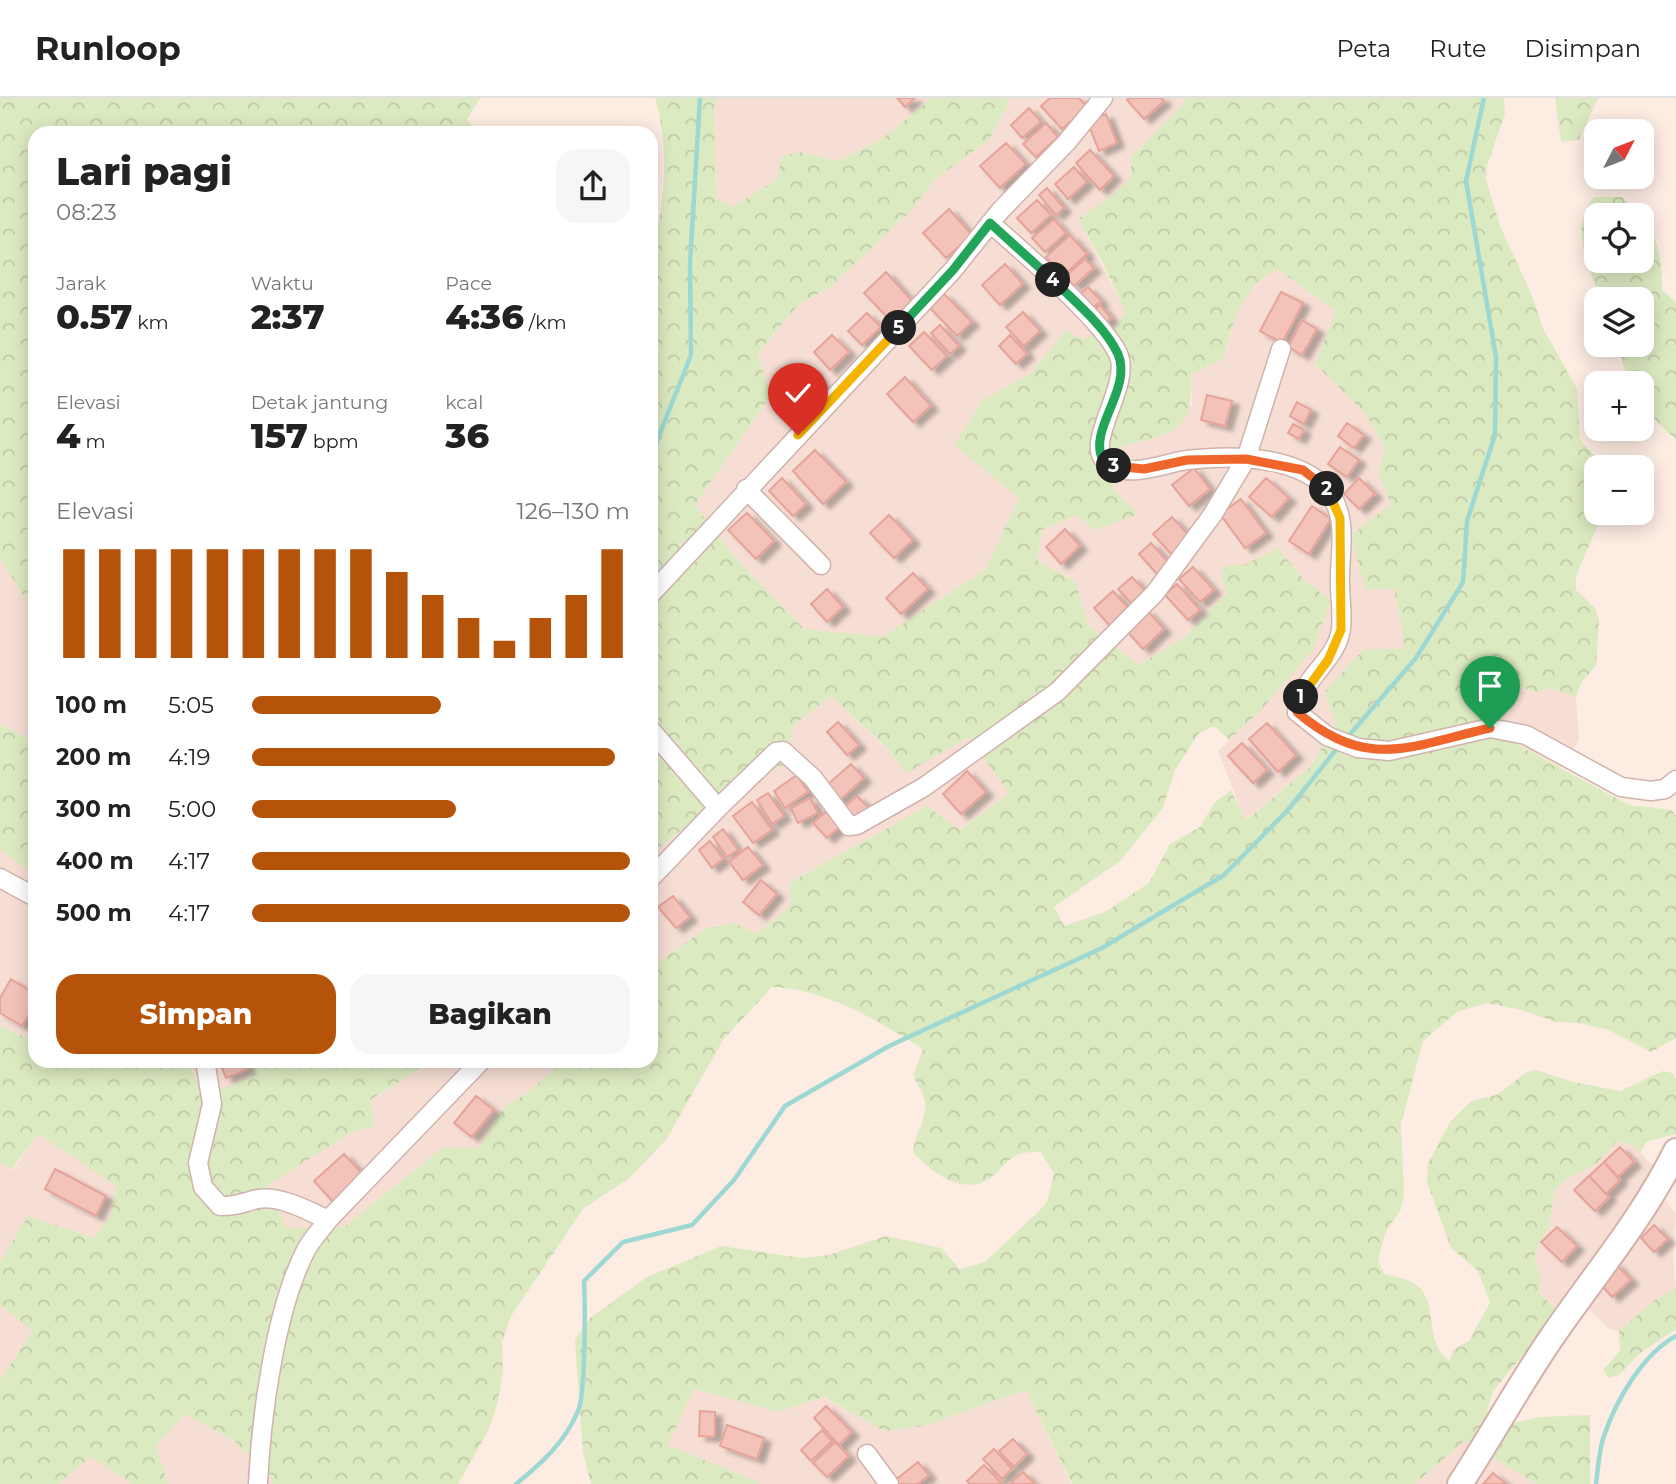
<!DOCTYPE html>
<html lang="id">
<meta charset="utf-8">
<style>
body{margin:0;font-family:Montserrat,sans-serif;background:#f6f6f6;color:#222;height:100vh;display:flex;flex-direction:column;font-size:26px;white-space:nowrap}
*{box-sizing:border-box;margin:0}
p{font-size:23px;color:#767676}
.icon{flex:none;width:38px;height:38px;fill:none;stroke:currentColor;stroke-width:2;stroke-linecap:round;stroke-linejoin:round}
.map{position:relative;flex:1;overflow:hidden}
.sheet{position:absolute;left:28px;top:28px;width:630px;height:942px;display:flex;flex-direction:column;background:#fff;border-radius:21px;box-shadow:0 4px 18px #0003}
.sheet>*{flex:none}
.needle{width:46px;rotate:48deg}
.buttons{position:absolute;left:1584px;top:21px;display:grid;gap:14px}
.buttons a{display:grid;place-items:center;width:70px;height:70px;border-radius:14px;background:#fff;box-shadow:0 4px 18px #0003;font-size:35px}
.pin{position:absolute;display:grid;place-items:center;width:60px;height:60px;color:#fff;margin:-72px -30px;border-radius:50% 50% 50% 0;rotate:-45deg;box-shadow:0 0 7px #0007}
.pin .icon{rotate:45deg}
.km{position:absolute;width:35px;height:35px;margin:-18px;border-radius:50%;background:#222;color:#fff;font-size:19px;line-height:35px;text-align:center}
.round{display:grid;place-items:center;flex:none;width:74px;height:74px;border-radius:21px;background:#f6f6f6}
.summary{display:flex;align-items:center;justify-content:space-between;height:119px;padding:0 28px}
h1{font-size:38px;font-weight:800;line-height:52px}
.metrics{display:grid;grid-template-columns:repeat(3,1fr);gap:10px;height:119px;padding:7px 28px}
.metrics div{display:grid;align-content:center}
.metrics b{font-size:35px;font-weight:800}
.metrics small{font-size:19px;font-weight:400}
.metrics p{font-size:19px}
.chart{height:196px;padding:14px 28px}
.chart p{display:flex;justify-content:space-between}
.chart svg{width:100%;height:126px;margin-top:7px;stroke:#b45309;stroke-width:6}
.action{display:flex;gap:14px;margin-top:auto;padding:14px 28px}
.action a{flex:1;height:80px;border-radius:21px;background:#b45309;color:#fff;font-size:28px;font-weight:800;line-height:80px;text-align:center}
.action a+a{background:#f6f6f6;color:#222}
ul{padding:0 28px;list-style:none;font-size:23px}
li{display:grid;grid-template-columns:112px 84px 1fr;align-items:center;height:52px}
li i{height:18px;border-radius:9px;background:#b45309}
header{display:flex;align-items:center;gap:42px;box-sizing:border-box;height:98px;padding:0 35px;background:#fff;border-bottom:2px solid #e0e0e0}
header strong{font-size:33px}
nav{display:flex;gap:38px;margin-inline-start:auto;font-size:24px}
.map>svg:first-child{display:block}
.residential{fill:#f6ded4}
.forest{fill:url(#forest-crowns);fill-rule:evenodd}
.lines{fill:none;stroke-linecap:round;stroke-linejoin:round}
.stream{stroke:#9dd8d3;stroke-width:4.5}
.building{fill:#f3c2b9;stroke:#e6a399;stroke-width:2;filter:url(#shadow)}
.street-casing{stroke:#d0b3ac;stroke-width:21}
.secondary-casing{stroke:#d3b1a9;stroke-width:28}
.street{stroke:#fff;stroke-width:18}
.secondary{stroke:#fff;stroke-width:24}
.split-1-casing{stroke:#fff;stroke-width:14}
.split-2-casing{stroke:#fff;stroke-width:14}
.split-3-casing{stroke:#fff;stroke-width:14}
.split-4-casing{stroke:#fff;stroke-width:14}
.split-5-casing{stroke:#fff;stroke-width:14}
.split-6-casing{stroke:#fff;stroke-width:14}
.split-1{stroke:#f0652b;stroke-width:9}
.split-2{stroke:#f5b400;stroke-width:9}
.split-3{stroke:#f0652b;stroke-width:9}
.split-4{stroke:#22a559;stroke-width:9}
.split-5{stroke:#22a559;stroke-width:9}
.split-6{stroke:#f5b400;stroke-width:9}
</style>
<header>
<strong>Runloop</strong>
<nav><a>Peta</a><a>Rute</a><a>Disimpan</a></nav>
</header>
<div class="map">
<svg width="1676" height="1386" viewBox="0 0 1676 1386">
<defs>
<pattern id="forest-crowns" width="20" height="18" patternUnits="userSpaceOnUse" patternTransform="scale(1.75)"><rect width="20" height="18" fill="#dceac1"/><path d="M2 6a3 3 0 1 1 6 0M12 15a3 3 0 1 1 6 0" fill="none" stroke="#c0caa7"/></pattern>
<filter id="shadow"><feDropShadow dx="7" dy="4.5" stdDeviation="2" flood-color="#0004"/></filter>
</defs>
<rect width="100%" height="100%" fill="#fdece2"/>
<path class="residential" d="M718,0h214l-50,41 -44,22 -36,-9 -25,27 -44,28 -17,-9 -2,-91z
M1007,0h178l-2,6 -51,52 -2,22 -11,12 -40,29 46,93 -11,19 -33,8 -15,-9 -35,43 -48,27 -28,45 64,53 -34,72 -103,67 -78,-8 -68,-71 -41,-53 75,-109 -12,-43 40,-48 32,-18 84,-79 20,-28 55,-40 21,-39z
M1276,170l61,43 -22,53 51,50 18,33 -5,30 12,27 3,84 11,61 -69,73 -26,45 -65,53 -27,-69 42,-40 71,-111 -26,-19 -27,-33 -57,30 6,14 -41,44 -47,29 -50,-38 -14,-46 -38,-20 5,-31 34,-15 61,-1 -25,-25 9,-42 45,-13 26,-30 -1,-29 32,-16 13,-44 18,-33z
M0,460l35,56v128l-35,-18z
M1491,579l44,15 15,-4 26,9 3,43 -18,27 -52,-27 -33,-32z
M831,598l54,51 22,25 62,-35 40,56 -50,37 -32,-24 -138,77 2,22 -34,29 -22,-11 -28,5 -56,39v-112l85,-69 52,-23 6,-38z
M0,752l35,25v167l-35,-16z
M187,963h62l5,15 -50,21v-8z
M433,963h131l-38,33 -21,11 -26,43h-37l-98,79 -58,1 -19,-42 83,-53 25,-7 -5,-26z
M38,1036l78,51 -5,30 -17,23 -65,-21 -29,45v-100l13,8z
M1618,1043l15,5 25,25 -8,10 26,33 -3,45 3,29 -57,43 -9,-2 -27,-25 -12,15 -19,-10 -13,-16 2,-14 -7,-23 15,-31 6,-35 13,-12 28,-14z
M0,1207l34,26 -34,49z
M694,1291l84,23 45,-15 61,34 40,-5 102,-36 45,94h-307l-98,-39z
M185,1316l48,26 39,37v7h-104l-13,-38z
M1464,1343l73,43h-122z
M91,1358l40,28h-73z"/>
<path class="forest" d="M0,0h480l-13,22 11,13h-443v481l-35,-56z
M655,0h63l-4,9 2,91 17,9 44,-28 5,-23 20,-4 36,9 44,-22 50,-41h75l3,3 -21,39 -55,40 -20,28 -84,79 -32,18 -40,48 12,43 -75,109 41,53 68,71 78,8 103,-67 34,-72 -65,-53 29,-45 48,-27 35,-43 15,9 33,-8 11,-19 -23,-51 -24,-42 41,-29 11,-12 2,-22 51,-52 2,-6h319l1,15 -18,53 -1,13 14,47 33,72 10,30 34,61 3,51 25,27h-9v46h7l-27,63v14l19,18 4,12 -3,46 -15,17 -5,14 -26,-9 -14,4 -44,-15 -16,31 33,32 120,65 43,5 4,6v222l-25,14 -42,-22 -31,-7 -22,-1 -34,-12 -36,-7 -29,9 -34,29 -22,83 3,71 -3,14 -16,24 -7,28 6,13c8,2 19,4 26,7 34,17 9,58 40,80l3,-11 16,-9 21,-39 -12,-31 -27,-23 -24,-66 1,-19 22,-41 21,-21 26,-6 30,-23 9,-2 37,12 47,9 43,-20 9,2 4,6v55l-30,8 -6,11 -7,-7 -15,-5 -22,23 -28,14 -13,12 -6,35 -15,31 7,23 -2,14 20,19 -66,79 -6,20 22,13 30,-7 51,-2v69h-53l-73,-43 -49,43h-343l-46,-94 -102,36 -40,5 -60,-34 -46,15 -84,-23 -27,56 97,39h-173l-8,-32 -8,-112 15,-22 57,-41 74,-31 81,12 27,-3 57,-19 55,12 19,21 25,-7 53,-50 9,-10 7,-28 -13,-22c-7,0 -16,0 -22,2 -11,4 -20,18 -30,25 -26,17 -59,-7 -76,-27 1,-18 15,-33 12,-51 -1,-8 -9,-18 -12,-26l10,-26c-45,-28 -96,-60 -151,-62l-49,53 -57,100 -38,39 -45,30 -72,107 -9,26 1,29 -5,31 -9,27 -31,55h-186v-7l-39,-37 -48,-26 -29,32 12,38h-37l-40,-27 -33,27h-58v-104l33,-49 -33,-26v-43l28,-46 66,22 17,-23 5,-29 -78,-52 -26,35 -12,-7v-136l35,16v18l42,1 16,7 3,-7h91l18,35 48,-20 -4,-15h184l-63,39 5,26 -25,7 -83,53 19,42 58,-1 98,-79h37l26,-43 21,-11 38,-33 87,-1v-93l56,-39 28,-5 22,11 34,-29 -2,-22 138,-77 33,24 49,-37 -41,-56 -61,36 -22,-27 -54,-50 -37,29 -6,38 -52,23 -85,69v-599c14,-52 19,-105 4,-158zM1277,171l59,42 -21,53 51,50 18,33 -5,30 12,27 -41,32 16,54 28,-2 11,61h-41l-40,43 12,30 -26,45 -64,53 -15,-30 -17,13 -14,24 -30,17 -21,39 -44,29 -41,14 -10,-19 66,-46 43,-53 12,-38 24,-37 15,-7 15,14 31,-29 53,-61 18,-50 -26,-19 -27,-33 -34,17 -20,1 -3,12 6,15 -41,43 -47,29 -50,-38 -14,-46 -38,-20 5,-31 34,-15 19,15 43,-16 -26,-25 9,-42c51,-15 73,-12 70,-72l32,-16c12,-40 16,-68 54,-90z
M1555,0h43l-19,42 -18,2z
M1594,99h28l17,18h-43v46h46v-43c16,17 21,48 20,72l14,12v138l-34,-33v-24h-12l-14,-38h26v-46h-42c-11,-33 -31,-72 -6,-102z
M0,626l35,18v133l-35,-25z
M1676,1190v41l-37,25 -20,21 -10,3 -6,-8 17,-19 -1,-20 37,-32z"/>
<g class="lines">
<path class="stream" d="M651,358l40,-101 -1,-92 10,-165
M1345,642l71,-82 47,-76 4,-61 28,-86 1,-78 -30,-176 18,-83
M516,1386c26,-21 49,-42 62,-73 8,-18 7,-108 6,-130l39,-39 69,-17 42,-45 51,-74 104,-60 213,-98 122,-73 63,-64 52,-65
M1596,1386c2,-15 3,-34 8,-48 12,-36 39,-82 72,-100"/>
</g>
<path class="building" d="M897,0h18l-10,9z
M1050,0h29l8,9 -25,22 -21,-23z
M1129,0h33l2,3 -20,18 -17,-19z
M1029,10l12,14 -19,16 -11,-13z
M1106,16l11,29 -18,8 -12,-30z
M1046,25l12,14 -22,20 -13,-13z
M1006,45l20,21 -26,24 -20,-22z
M1090,52l24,26 -14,14 -24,-27z
M1074,69l13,15 -19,17 -13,-15z
M1047,90l17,20 -8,7 -17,-20z
M1037,102l14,15 -20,18 -14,-15z
M949,111l23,26 -26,23 -23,-25z
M1054,121l12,14 -21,19 -13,-14z
M1070,137l17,19 -24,22 -17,-19z
M1085,161l9,9 -20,18 -8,-10z
M1005,166l18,20 -23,21 -18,-20z
M886,174l26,29 -21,20 -27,-28z
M1088,189l13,14 -11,9 -12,-14z
M1281,194l22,11 -21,40 -22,-12z
M944,196l28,28 -15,14 -27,-28z
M1100,207l11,13 -8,8 -12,-13z
M1023,214l17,19 -16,15 -18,-19z
M867,215l14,14 -19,18 -14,-14z
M1302,222l15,9 -15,26 -14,-8z
M940,227l19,21 -9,8 -19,-21z
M924,234l23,24 -15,14 -23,-24z
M832,237l17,17 -19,18 -16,-18z
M1010,237l17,19 -11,10 -17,-18z
M812,271l12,18 -24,16 -12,-19z
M905,279l26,29 -18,16 -26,-28z
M1207,297l25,6 -7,25 -24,-6z
M1297,304l14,8 -7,14 -14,-8z
M1347,325l17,12 -10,13 -16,-12z
M1293,326l11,6 -5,9 -11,-6z
M1340,349l19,13 -12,17 -19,-13z
M815,352l31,32 -23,22 -30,-33z
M1194,370l16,21 -21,17 -17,-21z
M782,380l24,26 -13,12 -24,-25z
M1266,380l23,20 -17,19 -23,-20z
M1359,380l16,16 -16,15 -15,-15z
M1241,401l25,34 -21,15 -25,-34z
M1312,408l19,13 -22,35 -20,-13z
M747,415l27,28 -18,18 -28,-29z
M889,417l24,25 -19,18 -24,-25z
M1172,419l20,22 -19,17 -20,-22z
M1065,431l15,17 -19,18 -15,-17z
M1151,445l18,20 -12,11 -18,-20z
M1193,469l21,23 -14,12 -21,-23z
M913,475l15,16 -27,25 -15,-16z
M1132,479l13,14 -14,12 -13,-14z
M1177,486l23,26 -12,10 -23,-25z
M827,491l16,18 -16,15 -16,-18z
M1113,493l17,19 -19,17 -17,-19z
M1147,512l17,19 -21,20 -17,-19z
M838,624l21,23 -12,10 -20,-23z
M1267,625l29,32 -18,17 -29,-33z
M1242,645l25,27 -14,13 -25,-27z
M851,666l13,14 -26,24 -13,-15z
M967,673l19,21 -25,22 -18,-20z
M797,677l11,17 -23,16 -11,-17z
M768,695l16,23 -12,8 -15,-24z
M857,698l12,12 -18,16 -11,-13z
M810,700l8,15 -20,10 -7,-15z
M752,704l20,28 -19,13 -20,-27z
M829,711l14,15 -16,14 -14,-15z
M723,731l15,21 -11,7 -14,-20z
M710,743l13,18 -11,9 -13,-18z
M748,749l15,18 -20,15 -14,-18z
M761,782l16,14 -18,21 -16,-13z
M673,798l17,21 -14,11 -18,-21z
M11,881l24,15v10l-13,22 -22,-13v-15z
M219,962h25l4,9 -22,9z
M476,998l18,14 -22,27 -18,-14z
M1620,1049l14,15 -16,15 -14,-15z
M344,1056l20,22 -30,27 -20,-22z
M1604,1064l16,18 -14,14 -17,-18z
M55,1071l51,27 -10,20 -51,-27z
M1589,1078l20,21 -14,14 -21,-21z
M1654,1127l14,14 -14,13 -13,-14z
M1557,1129l20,19 -15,16 -21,-20z
M1615,1165l16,17 -19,17 -15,-17z
M826,1308l26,26 -13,13 -25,-27z
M700,1313l15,1v25l-16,-1z
M727,1327l37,13 -7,21 -37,-13z
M822,1332l10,11 -21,20 -10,-11z
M1013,1341l14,15 -13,13 -15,-16z
M835,1344l14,14 -22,21 -14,-14z
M994,1351l18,20 -10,10 -19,-20z
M918,1364l11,13 -11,9h-24l-1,-2z
M984,1367l18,19h-32l-3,-3z
M1023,1374l12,12h-25z
M1493,1375l13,11h-23z"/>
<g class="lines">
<g class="street-casing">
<path id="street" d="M990,125c29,25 116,100 129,133 11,30 -34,86 -14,105 20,20 59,2 82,-1 50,-6 141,-6 153,58 4,18 0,40 0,58 -1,17 3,36 1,53 -4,27 -27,41 -38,63 -3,5 -4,14 -6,20l30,24 31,12 31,3 101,-23 36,7 95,52 30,4 14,-2 11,-9
M746,391l75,76
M651,496l302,-324 47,-59 66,-68 37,-45
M651,632l67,78 -67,70
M718,710l58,-56 7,-1 30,27 36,48 8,-1 67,-38 133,-95 98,-99 58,-79 33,-55 35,-110
M0,780l35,19
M205,962l7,44 -14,59 5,24 17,19c15,1 24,-4 38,-7 22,-4 51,12 70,21
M867,1356l22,30
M258,1386c3,-67 17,-174 48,-234 5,-10 15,-20 22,-30l154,-160"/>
</g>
<g class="secondary-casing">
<path id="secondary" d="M1460,1386c32,-49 60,-101 94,-150 42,-61 89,-116 122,-183"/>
</g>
<use href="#street" class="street"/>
<use href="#secondary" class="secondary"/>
</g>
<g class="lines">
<g class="split-1-casing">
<path id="split-1" d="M1301,599l-4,15c70,60 113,34 193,16"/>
</g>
<g class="split-2-casing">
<path id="split-2" d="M1301,599l27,-37 13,-30 -1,-112 -13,-29"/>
</g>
<g class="split-3-casing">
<path id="split-3" d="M1114,368l30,3 43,-9 59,-1 57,11 24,19"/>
</g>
<g class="split-4-casing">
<path id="split-4" d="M1053,182c21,21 52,46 65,74 15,35 -31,76 -15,106l11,6"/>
</g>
<g class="split-5-casing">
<path id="split-5" d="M899,230l54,-58 37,-47 63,57"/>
</g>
<g class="split-6-casing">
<path id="split-6" d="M798,337l101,-107"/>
</g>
<use href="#split-1" class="split-1"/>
<use href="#split-2" class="split-2"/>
<use href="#split-3" class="split-3"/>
<use href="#split-4" class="split-4"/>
<use href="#split-5" class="split-5"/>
<use href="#split-6" class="split-6"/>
</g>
</svg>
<div class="buttons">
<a><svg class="needle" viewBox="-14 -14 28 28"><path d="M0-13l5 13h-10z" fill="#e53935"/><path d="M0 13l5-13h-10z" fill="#767676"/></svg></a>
<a><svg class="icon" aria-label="locate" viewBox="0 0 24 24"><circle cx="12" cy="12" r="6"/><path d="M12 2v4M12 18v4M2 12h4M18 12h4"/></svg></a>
<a><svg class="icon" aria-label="layers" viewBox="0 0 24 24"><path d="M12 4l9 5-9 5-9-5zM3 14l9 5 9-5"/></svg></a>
<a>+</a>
<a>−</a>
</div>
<div class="pin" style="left:1490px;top:630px;background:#1e9e55"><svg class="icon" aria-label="arrive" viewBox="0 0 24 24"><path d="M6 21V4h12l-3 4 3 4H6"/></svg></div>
<div class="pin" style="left:798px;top:337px;background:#d93025"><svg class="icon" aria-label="check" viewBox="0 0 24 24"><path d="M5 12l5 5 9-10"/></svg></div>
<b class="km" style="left:1301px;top:599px">1</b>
<b class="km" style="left:1327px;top:391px">2</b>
<b class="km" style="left:1114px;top:368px">3</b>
<b class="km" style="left:1053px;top:182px">4</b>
<b class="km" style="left:899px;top:230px">5</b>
<section class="sheet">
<div class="summary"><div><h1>Lari pagi</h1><p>08:23</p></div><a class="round"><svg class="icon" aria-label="share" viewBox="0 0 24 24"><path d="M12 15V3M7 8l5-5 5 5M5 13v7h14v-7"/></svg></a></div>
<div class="metrics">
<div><p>Jarak</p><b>0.57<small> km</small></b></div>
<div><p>Waktu</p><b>2:37</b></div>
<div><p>Pace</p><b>4:36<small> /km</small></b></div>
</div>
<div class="metrics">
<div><p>Elevasi</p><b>4<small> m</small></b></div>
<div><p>Detak jantung</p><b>157<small> bpm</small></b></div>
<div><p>kcal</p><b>36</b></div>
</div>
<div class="chart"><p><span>Elevasi</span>126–130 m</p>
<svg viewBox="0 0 160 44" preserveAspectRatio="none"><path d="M5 44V6M15 44V6M25 44V6M35 44V6M45 44V6M55 44V6M65 44V6M75 44V6M85 44V6M95 44V14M105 44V22M115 44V30M125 44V38M135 44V30M145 44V22M155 44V6"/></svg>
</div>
<ul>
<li><b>100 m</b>5:05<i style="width:50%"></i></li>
<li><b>200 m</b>4:19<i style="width:96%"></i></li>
<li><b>300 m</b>5:00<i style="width:54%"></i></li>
<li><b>400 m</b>4:17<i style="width:100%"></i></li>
<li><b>500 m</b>4:17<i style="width:100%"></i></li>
</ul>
<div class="action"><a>Simpan</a><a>Bagikan</a></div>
</section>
</div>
